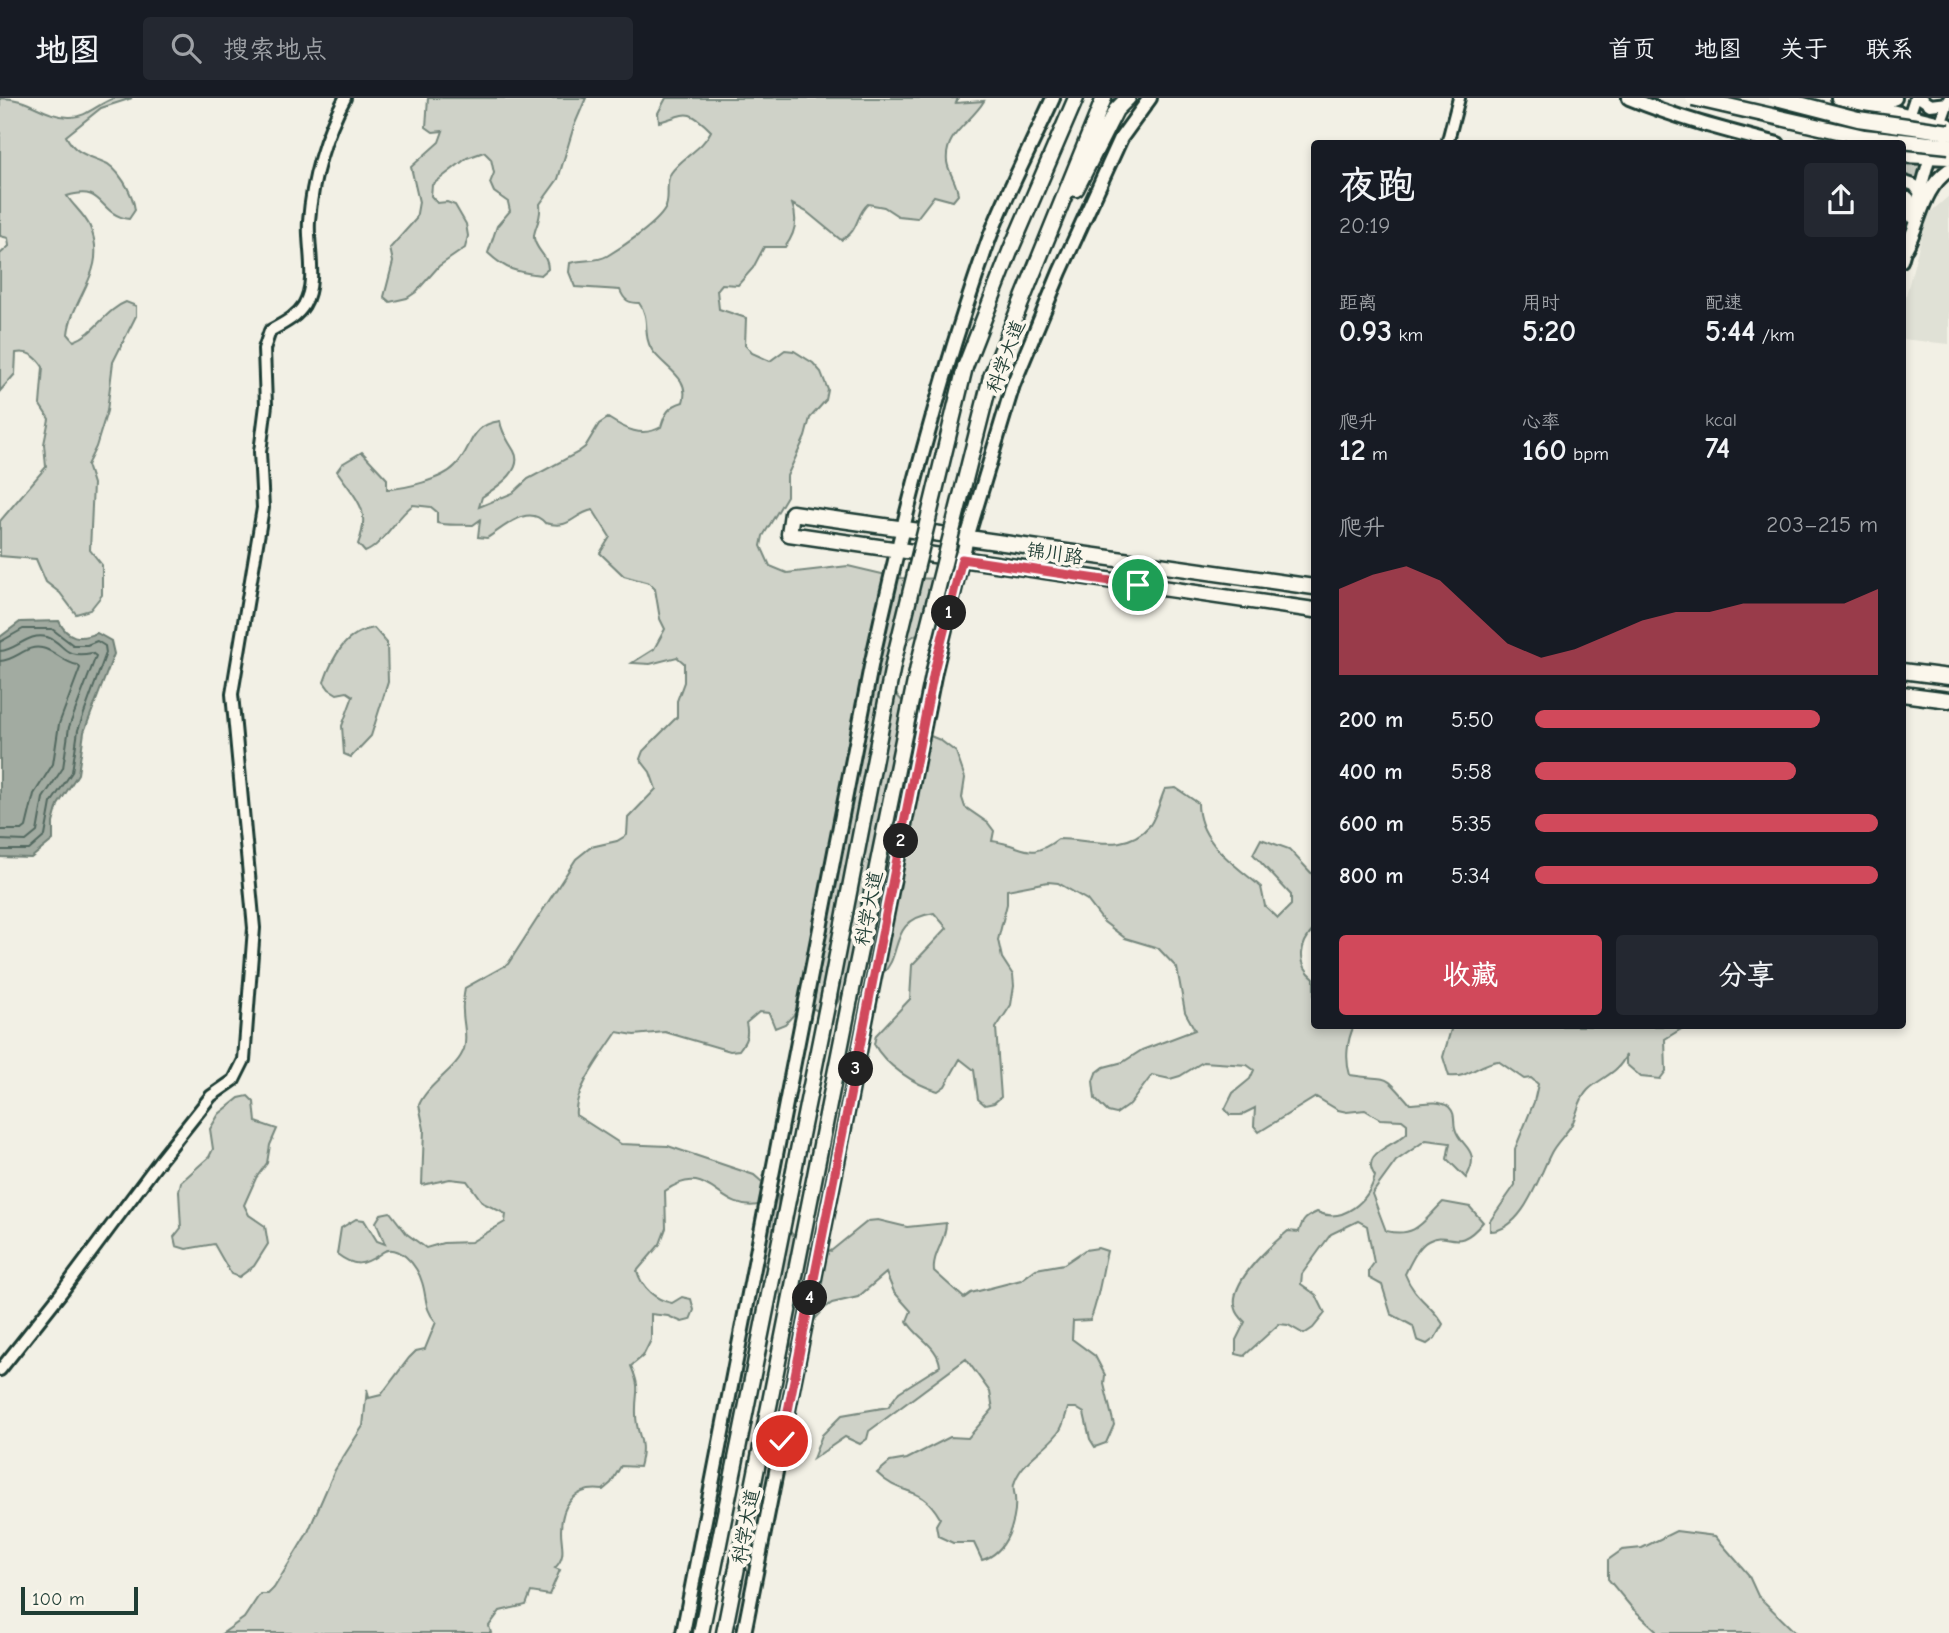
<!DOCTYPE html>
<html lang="zh">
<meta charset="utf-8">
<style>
body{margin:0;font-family:"Comic Neue","LXGW WenKai TC",sans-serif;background:#242831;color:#f1f3f6;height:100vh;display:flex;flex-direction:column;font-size:26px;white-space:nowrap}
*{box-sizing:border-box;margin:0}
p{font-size:23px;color:#9ea1a6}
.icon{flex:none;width:38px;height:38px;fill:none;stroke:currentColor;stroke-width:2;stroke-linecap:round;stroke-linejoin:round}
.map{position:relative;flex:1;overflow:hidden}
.panel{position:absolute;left:1311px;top:42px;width:595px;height:889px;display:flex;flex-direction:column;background:#171b24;border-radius:7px;box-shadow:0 4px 10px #0003}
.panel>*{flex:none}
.scale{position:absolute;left:21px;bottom:18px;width:117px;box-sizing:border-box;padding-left:7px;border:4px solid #1f3d34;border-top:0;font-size:19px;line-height:24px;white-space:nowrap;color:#1f3d34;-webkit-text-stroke:5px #fbf7ec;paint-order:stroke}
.pin{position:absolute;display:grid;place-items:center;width:60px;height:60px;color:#fff;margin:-30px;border:4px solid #fff;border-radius:50%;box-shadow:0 2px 7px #0007}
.km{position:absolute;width:35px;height:35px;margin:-18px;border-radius:50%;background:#222;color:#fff;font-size:19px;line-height:35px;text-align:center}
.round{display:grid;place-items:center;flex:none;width:74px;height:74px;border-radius:7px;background:#242831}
.headline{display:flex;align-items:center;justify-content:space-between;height:119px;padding:0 28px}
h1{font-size:38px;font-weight:600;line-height:52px}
.metrics{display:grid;grid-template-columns:repeat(3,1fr);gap:10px;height:119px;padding:7px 28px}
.metrics div{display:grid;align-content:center}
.metrics b{font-size:30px;font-weight:600}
.metrics small{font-size:19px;font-weight:400}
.metrics p{font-size:19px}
.chart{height:196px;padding:14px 28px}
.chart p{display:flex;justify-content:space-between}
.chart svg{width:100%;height:126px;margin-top:7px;fill:#d1495b;opacity:.7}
.action{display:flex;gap:14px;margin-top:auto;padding:14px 28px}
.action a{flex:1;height:80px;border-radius:7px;background:#d1495b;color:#fff;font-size:28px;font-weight:600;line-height:80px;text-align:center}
.action a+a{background:#242831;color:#f1f3f6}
ul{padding:0 28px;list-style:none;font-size:23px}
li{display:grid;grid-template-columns:112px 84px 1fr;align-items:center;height:52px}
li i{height:18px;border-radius:9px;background:#d1495b}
header{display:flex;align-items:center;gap:42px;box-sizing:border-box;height:98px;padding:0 35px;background:#171b24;border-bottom:2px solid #363941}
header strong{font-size:33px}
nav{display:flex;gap:38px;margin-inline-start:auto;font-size:24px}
.search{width:490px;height:63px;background:#242831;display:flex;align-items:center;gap:18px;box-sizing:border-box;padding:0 24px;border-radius:7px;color:#9ea1a6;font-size:26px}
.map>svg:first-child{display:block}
.built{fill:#e0e1d6}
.green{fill:#cfd2c8;stroke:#77887e;stroke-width:2}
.water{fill:#a2aba1;stroke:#6e7f75;stroke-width:2}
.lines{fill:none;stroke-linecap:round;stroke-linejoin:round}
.shore{stroke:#536960;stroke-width:2}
.primary-tunnel{stroke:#c8ccc2;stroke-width:14;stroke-dasharray:14 7;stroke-linecap:butt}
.tertiary-casing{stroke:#1f3d34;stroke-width:16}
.secondary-casing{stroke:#1f3d34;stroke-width:18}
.primary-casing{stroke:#1f3d34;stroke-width:19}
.trunk-casing{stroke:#1f3d34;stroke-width:19}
.tertiary{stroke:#fbf7ec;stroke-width:10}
.secondary{stroke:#fbf7ec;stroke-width:12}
.primary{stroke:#fbf7ec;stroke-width:14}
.trunk{stroke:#fbf7ec;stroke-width:14}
.trunk-bridge-casing{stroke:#1f3d34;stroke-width:19;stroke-linecap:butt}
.trunk-bridge{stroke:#fbf7ec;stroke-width:14}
.route-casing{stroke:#fff;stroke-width:14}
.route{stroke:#d1495b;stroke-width:9}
.labels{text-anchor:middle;stroke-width:7;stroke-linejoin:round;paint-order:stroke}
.street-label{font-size:19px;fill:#1f3d34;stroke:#fbf7ec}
</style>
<header>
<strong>地图</strong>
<div class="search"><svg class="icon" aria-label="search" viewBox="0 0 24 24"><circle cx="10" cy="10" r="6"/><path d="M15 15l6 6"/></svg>搜索地点</div>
<nav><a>首页</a><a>地图</a><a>关于</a><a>联系</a></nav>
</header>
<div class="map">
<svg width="1949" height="1535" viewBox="0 0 1949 1535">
<rect width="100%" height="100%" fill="#f2f0e5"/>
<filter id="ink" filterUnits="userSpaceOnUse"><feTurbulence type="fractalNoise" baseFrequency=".0143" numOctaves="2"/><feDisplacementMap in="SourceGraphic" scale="14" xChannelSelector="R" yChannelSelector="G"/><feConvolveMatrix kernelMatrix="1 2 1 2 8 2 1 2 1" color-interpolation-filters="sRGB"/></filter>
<g filter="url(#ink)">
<path class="built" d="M1949,98v148l-47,-5v-28l25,-96z"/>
<path class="green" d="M0,0c30,0 42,18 69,19 18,1 29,-14 46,-19 5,0 12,0 17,0l-31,10 -35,28c8,16 19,19 35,25 17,5 32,33 34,49l-6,9c-32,-5 -24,-35 -62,-23 7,11 18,19 23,31 19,44 -18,69 -22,107l6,7c22,-8 31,-31 52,-39l10,4v10l-23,46 -6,49 -11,36 -9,18 6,19 -3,66 12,15v30l-12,15 -14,4 -16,-21 -14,-11 -10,-23 -36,-3v-35l46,-54 -2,-23 5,-25 -9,-14 3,-38c-7,-11 -14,-16 -27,-14l-1,21 -15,17v-137l9,-8 -1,-8 -8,-2z
M428,0h158l-12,28 -16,53 -18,25c2,17 -7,25 -6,34 2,13 14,17 14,31l-7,6c-25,-3 -35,-5 -53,-22l9,-27 13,-15 -2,-9 -14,-10 -4,-9 4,-10 -3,-14 -7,-7 -17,6 -35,27 -1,11 6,7 10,-1 8,3 11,19 2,12 -3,12 -26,18 -23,26 -9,6 -17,4 -6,-5 9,-35 -3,-14 26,-29 3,-17 -8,-35 28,-25 4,-11 -10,1 -7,-5z
M666,0h292l-2,5 28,-2c-13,22 -40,33 -37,61 2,12 10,20 11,33l-5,6 -19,-5 -17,22 -19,-2 -14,-9 -16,-3c-13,11 -8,27 -27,36l-34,-28 -15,-8c6,15 4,29 -7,43h-21l-11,21 -15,17 -16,-1 -5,6 2,19 27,9 -1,27 7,8 18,8 15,-11 9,1 19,12 8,9 7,18 -2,10 -16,18 -5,19 -18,39v20l-24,40 -2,10 9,20 17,7 61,-7 51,12 51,1 6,8 -8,27 -42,27 -6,8 -10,36c9,18 31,28 33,48l17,7 16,12 9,26 -3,20 3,9 23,16 6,8 -2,10c34,4 35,21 66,-2 32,0 68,15 92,-14 7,-10 10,-25 15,-36l11,-1 22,15c0,39 36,61 63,84l4,19 13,12 13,-13v-10l-38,-41 8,-15 28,10 25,27v53c-14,15 -18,34 0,49v48h40c-7,14 -9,34 -4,49 41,7 31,-5 60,29 12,0 28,-5 39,3 7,7 4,13 6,21 4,19 28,20 11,50l-19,-19 3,-16 -24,-3 -30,21 -24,33 14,37c31,7 37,-10 57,-29l27,5 13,15c-27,33 -33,7 -55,19 -10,5 -18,23 -23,33 9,24 26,30 38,50l-8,14 -8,6 -10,-4 -4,-14 -22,-12 -9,-29 -13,-7v-8l5,-7 -7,-37 -9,-5 -27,13 -29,40 -1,10 15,11 9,18 -12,15 -9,6 -16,-9 -9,-1 -35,32 -8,-2v-14l9,-18c-3,-3 -8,-8 -9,-13 -9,-25 34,-63 52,-78l11,1c3,-12 7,-15 18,-20 26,12 52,-11 58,-36 -16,-24 19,-29 32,-43v-9l-5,-4 -22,-1 -15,-9 -18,2 -9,-2 -22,-13 -57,35 -5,-6 1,-18 -14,7h-11l-5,-6 8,-16 17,-14 4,-9 -7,-5 -44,-3 -23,14 -10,3 -18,-4 -22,29 -14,10 -8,-2 -13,-13 -2,-18 3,-8 8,-6 19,-5 19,-12 53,-20 -10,-18 -8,-44 -19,-20 -33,-10 -21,-16 -17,-22 -29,-17 -10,-1 -41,8v14l-9,36 4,18 11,17 1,11 -3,19 -15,23 5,69 -7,6 -9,2 -7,-6 -4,-29 -14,-11 -15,27 -7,5c-23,-6 -53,-26 -64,-47l2,-9 34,-36 2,-34 35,-37 -13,-15c-47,7 -30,42 -52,61l-15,-9c-26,8 -22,35 -39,51l-24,-12 -19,20 -10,4 -6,-15 -10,-1 -13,11c3,12 0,18 -7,27l-9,1 -65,-19 -31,3 -17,-3c-13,20 -44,59 -41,83l45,29 47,2 86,29 24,21 1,20 22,30 30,5 37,-30 10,-1 29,7 39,-4c0,18 -14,31 -12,48l30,27 7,-5 50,-13 15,-11 28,-5 21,-14 13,-2 9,3c-5,20 -9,53 -17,69l-17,1 -1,18 23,17 10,19 -1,9 10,41 -8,18 -11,4 -5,-8 -6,-26 -8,-5h-8c-3,8 -4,18 -10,25 -13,17 -35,27 -43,48 -3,7 -1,9 0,16 2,23 -8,56 -33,63l-8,-17h-21l-15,-7 -2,-11 4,-7c-20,-35 -38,-20 -63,-45l13,-11 17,-3 43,-22 18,1 25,-29 -3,-17 -24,-33 -97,72 -2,8 -7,5 -15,-7 -32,22 9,-24 20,-20 46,-8 11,-15 41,-26c-2,-21 -24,-28 -33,-45l4,-10 -17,-19 -8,-19 -28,24 -26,6 -7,5 -34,38 -12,-60 -4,-9 -17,-20 5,-46 -5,-6c-41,7 -48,-46 -93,-14l1,37 -6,16 -23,27c5,17 18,29 35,32l10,-6 9,2 3,11 -4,10 -8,2 -14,-6 -17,-2v26l-8,16 -12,10c11,26 4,24 5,48 0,24 11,23 3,53l-18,-1 -10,17 -8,7c-27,-4 -42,14 -42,41 0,14 6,25 -6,37l5,2 -11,25 -18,-3 -5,13 -26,6 -11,15 2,7h-268l21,-15 16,-24h8l6,-6 34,-56 27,-62 28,-44 4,-37 2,9 12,-3 28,-37 7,-7 9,-2 11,-27c-12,-13 -9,-25 -14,-40 -4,-16 -25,-42 -42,-28 -17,12 -26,13 -43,0l4,-26 15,-9 8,1 13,21 8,3 -9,-22 5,-8 9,-2 17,22 19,14 17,-5 28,-1 34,-20 1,-8 -23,-11 -16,-22 -17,-2 -28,6 2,-56 -5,-24c9,-22 38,-35 45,-56 4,-13 -1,-25 -1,-38 -1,-8 1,-15 2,-23l43,-24 68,-105 15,-12 26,-6 10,-6 1,-17 28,-29 -6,-17 -10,-13 3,-8 34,-34v-16l7,-19v-19l-7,-6 -27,7 -18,-1 22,-14 11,-20 -5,-10 -5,-30 -6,-6 -25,-7 -24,-23 10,-16 -17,-27c-21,4 -21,20 -48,13 -17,-20 -41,5 -58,15l-9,-1 2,-17 -7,5c-12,-1 -26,1 -36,-2v-11l-6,-5 -18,-2c-17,12 -31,41 -48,47l-7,-8c14,-35 -2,-45 -21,-73l5,-7 20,-12 25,27v10c18,0 56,-10 68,-23 18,-17 13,-41 45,-45 2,13 8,19 14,30 11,20 -19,37 -32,46l-3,10 34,-14 15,-14 49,-26 8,-6 14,-23 9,-6c17,11 34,20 53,9 4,-14 8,-21 22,-25 8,-25 -19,-34 -31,-52 -10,-15 -1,-32 -13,-47 -11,0 -15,-3 -19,-13l-45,-3 -6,-15 1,-9c11,-4 27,-1 37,-7 15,-9 49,-31 58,-47 6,-11 -1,-25 6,-36 11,-16 32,-24 40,-42 -24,-24 -24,-17 -52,-9l-1,-9z
M374,530l13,15 1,39 -17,54 -20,21 -7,-3 -2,-28 11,-30 -6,-4 -10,2 -8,-5 -5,-7c9,-26 22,-50 50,-54z
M1452,928h234l-21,13 1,32 -6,8 -19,-2 -15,-13v-9c-8,19 -25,22 -38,35 -10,10 -10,23 -16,34 -6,11 -17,19 -22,31 -12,24 -28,76 -60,76v-10l25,-36v-36l19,-47 4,-18 -7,-6 -7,1 -26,-18c-18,2 -30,18 -49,15l-6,-19z
M248,998l6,6 2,20 21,7 -7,16 -3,18 -11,15 -12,27 5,10 16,11 3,18 -14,22 -15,11 -8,-3 -17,-30 -28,5 -10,-3 -2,-9 7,-9 -2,-37 2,-9 28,-25 4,-8 -3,-20 9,-15 20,-16z
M1676,1433l39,5 33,38 10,22 38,37h-140v-3l-24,-22 -24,-29v-19l14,-10 20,-2z"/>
<path class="water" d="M59,523c8,18 21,19 38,12l14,8 3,13 -30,78 -6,42 -20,31 -5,18v17l-22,18 -31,-1v-220l20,-15z"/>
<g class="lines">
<path class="shore" d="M0,544l23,-13h29l21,16h14l10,-4 8,5 1,7 -28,77 -6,42 -21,31 -6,33 -16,14h-29
M0,553c17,-1 28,-19 47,-14 19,6 14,22 45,16l4,3 -27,71 -6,41 -20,30 -6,34 -11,9 -26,-1
M0,563c15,0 27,-17 42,-13 14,3 21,15 36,17l2,3 -21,56 -6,40 -19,30 -8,33 -4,3h-22"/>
<path class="primary-tunnel" d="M1902,79l24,-79
M1907,101l32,-101"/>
<g class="tertiary-casing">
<path id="tertiary" d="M1920,0l10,7 17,-2
M1907,24l8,-24
M1938,32l11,-31
M1447,46l12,-46
M1902,83l12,4 6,8
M1913,120l18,-66
M1902,163l6,-21
M0,1272l61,-77 100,-134 50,-63 23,-16 10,-20 10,-132 -22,-234 31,-186 -3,-56 6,-47 -2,-56 6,-18c12,-7 26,-13 34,-26 14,-24 3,-58 5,-84 3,-41 16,-87 36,-123"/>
</g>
<g class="secondary-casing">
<path id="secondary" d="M1629,0c48,20 99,33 149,46
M1838,0l111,27
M1868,5h13l14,-5
M1902,58l47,2
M1906,150c15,-28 16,-59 43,-78
M683,1535l189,-972c31,-143 68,-284 117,-422 18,-48 43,-94 64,-141
M744,1535l191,-962 32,-133 46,-153 47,-113 61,-134 29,-40"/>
</g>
<g class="primary-casing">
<path id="primary" d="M1902,120l5,-19
M1314,489l-522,-74 -3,21 525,76
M1902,573l47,6
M1902,596l47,6"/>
</g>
<g class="trunk-casing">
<path id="trunk" d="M1076,91l40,-79 12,-12
M965,269l46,-118 65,-151
M991,279l113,-279
M701,1535l128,-637
M724,1535l126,-634"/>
</g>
<use href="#tertiary" class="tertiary"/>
<use href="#secondary" class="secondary"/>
<use href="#primary" class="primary"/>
<use href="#trunk" class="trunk"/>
<g class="trunk-bridge-casing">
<path id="trunk-bridge" d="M1693,0l171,39 85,9
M1776,0l82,21 91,13
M829,898l65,-336 71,-293
M850,901l69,-337 72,-285"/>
</g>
<use href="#trunk-bridge" class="trunk-bridge"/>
</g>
</g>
<g class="lines" filter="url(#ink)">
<g class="route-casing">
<path id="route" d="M782,1343l152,-770 28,-112 176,26"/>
</g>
<use href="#route" class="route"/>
</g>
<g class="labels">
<g class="street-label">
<text transform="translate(1005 258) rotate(-69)" y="7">科学大道</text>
<text transform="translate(1055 455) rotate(8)" y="7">锦川路</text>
<text transform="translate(868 810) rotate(-79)" y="7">科学大道</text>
<text transform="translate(745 1428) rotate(-79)" y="7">科学大道</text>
</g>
</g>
</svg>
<div class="scale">100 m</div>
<div class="pin" style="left:1138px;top:487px;background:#1e9e55"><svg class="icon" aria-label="arrive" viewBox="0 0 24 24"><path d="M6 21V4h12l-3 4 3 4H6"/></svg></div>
<div class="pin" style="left:782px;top:1343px;background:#d93025"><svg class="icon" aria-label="check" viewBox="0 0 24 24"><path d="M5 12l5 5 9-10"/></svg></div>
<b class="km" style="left:949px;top:515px">1</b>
<b class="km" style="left:901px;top:743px">2</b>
<b class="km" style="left:856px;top:971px">3</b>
<b class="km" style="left:810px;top:1200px">4</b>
<section class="panel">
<div class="headline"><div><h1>夜跑</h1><p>20:19</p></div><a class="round"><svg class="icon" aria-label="share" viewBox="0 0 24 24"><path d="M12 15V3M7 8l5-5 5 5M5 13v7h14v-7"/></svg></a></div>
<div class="metrics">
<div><p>距离</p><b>0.93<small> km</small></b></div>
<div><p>用时</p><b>5:20</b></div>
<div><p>配速</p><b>5:44<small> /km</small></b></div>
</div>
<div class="metrics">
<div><p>爬升</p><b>12<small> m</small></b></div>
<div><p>心率</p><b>160<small> bpm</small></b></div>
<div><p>kcal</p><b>74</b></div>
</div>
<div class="chart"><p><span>爬升</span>203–215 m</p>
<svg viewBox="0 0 160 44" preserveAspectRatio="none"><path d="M0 44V14L10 9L20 6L30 11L40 22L50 33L60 38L70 35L80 30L90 25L100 22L110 22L120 19L130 19L140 19L150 19L160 14V44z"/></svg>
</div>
<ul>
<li><b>200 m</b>5:50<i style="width:83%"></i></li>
<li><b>400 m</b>5:58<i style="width:76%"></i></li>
<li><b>600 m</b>5:35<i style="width:100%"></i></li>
<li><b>800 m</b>5:34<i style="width:100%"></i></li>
</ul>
<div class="action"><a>收藏</a><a>分享</a></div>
</section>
</div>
